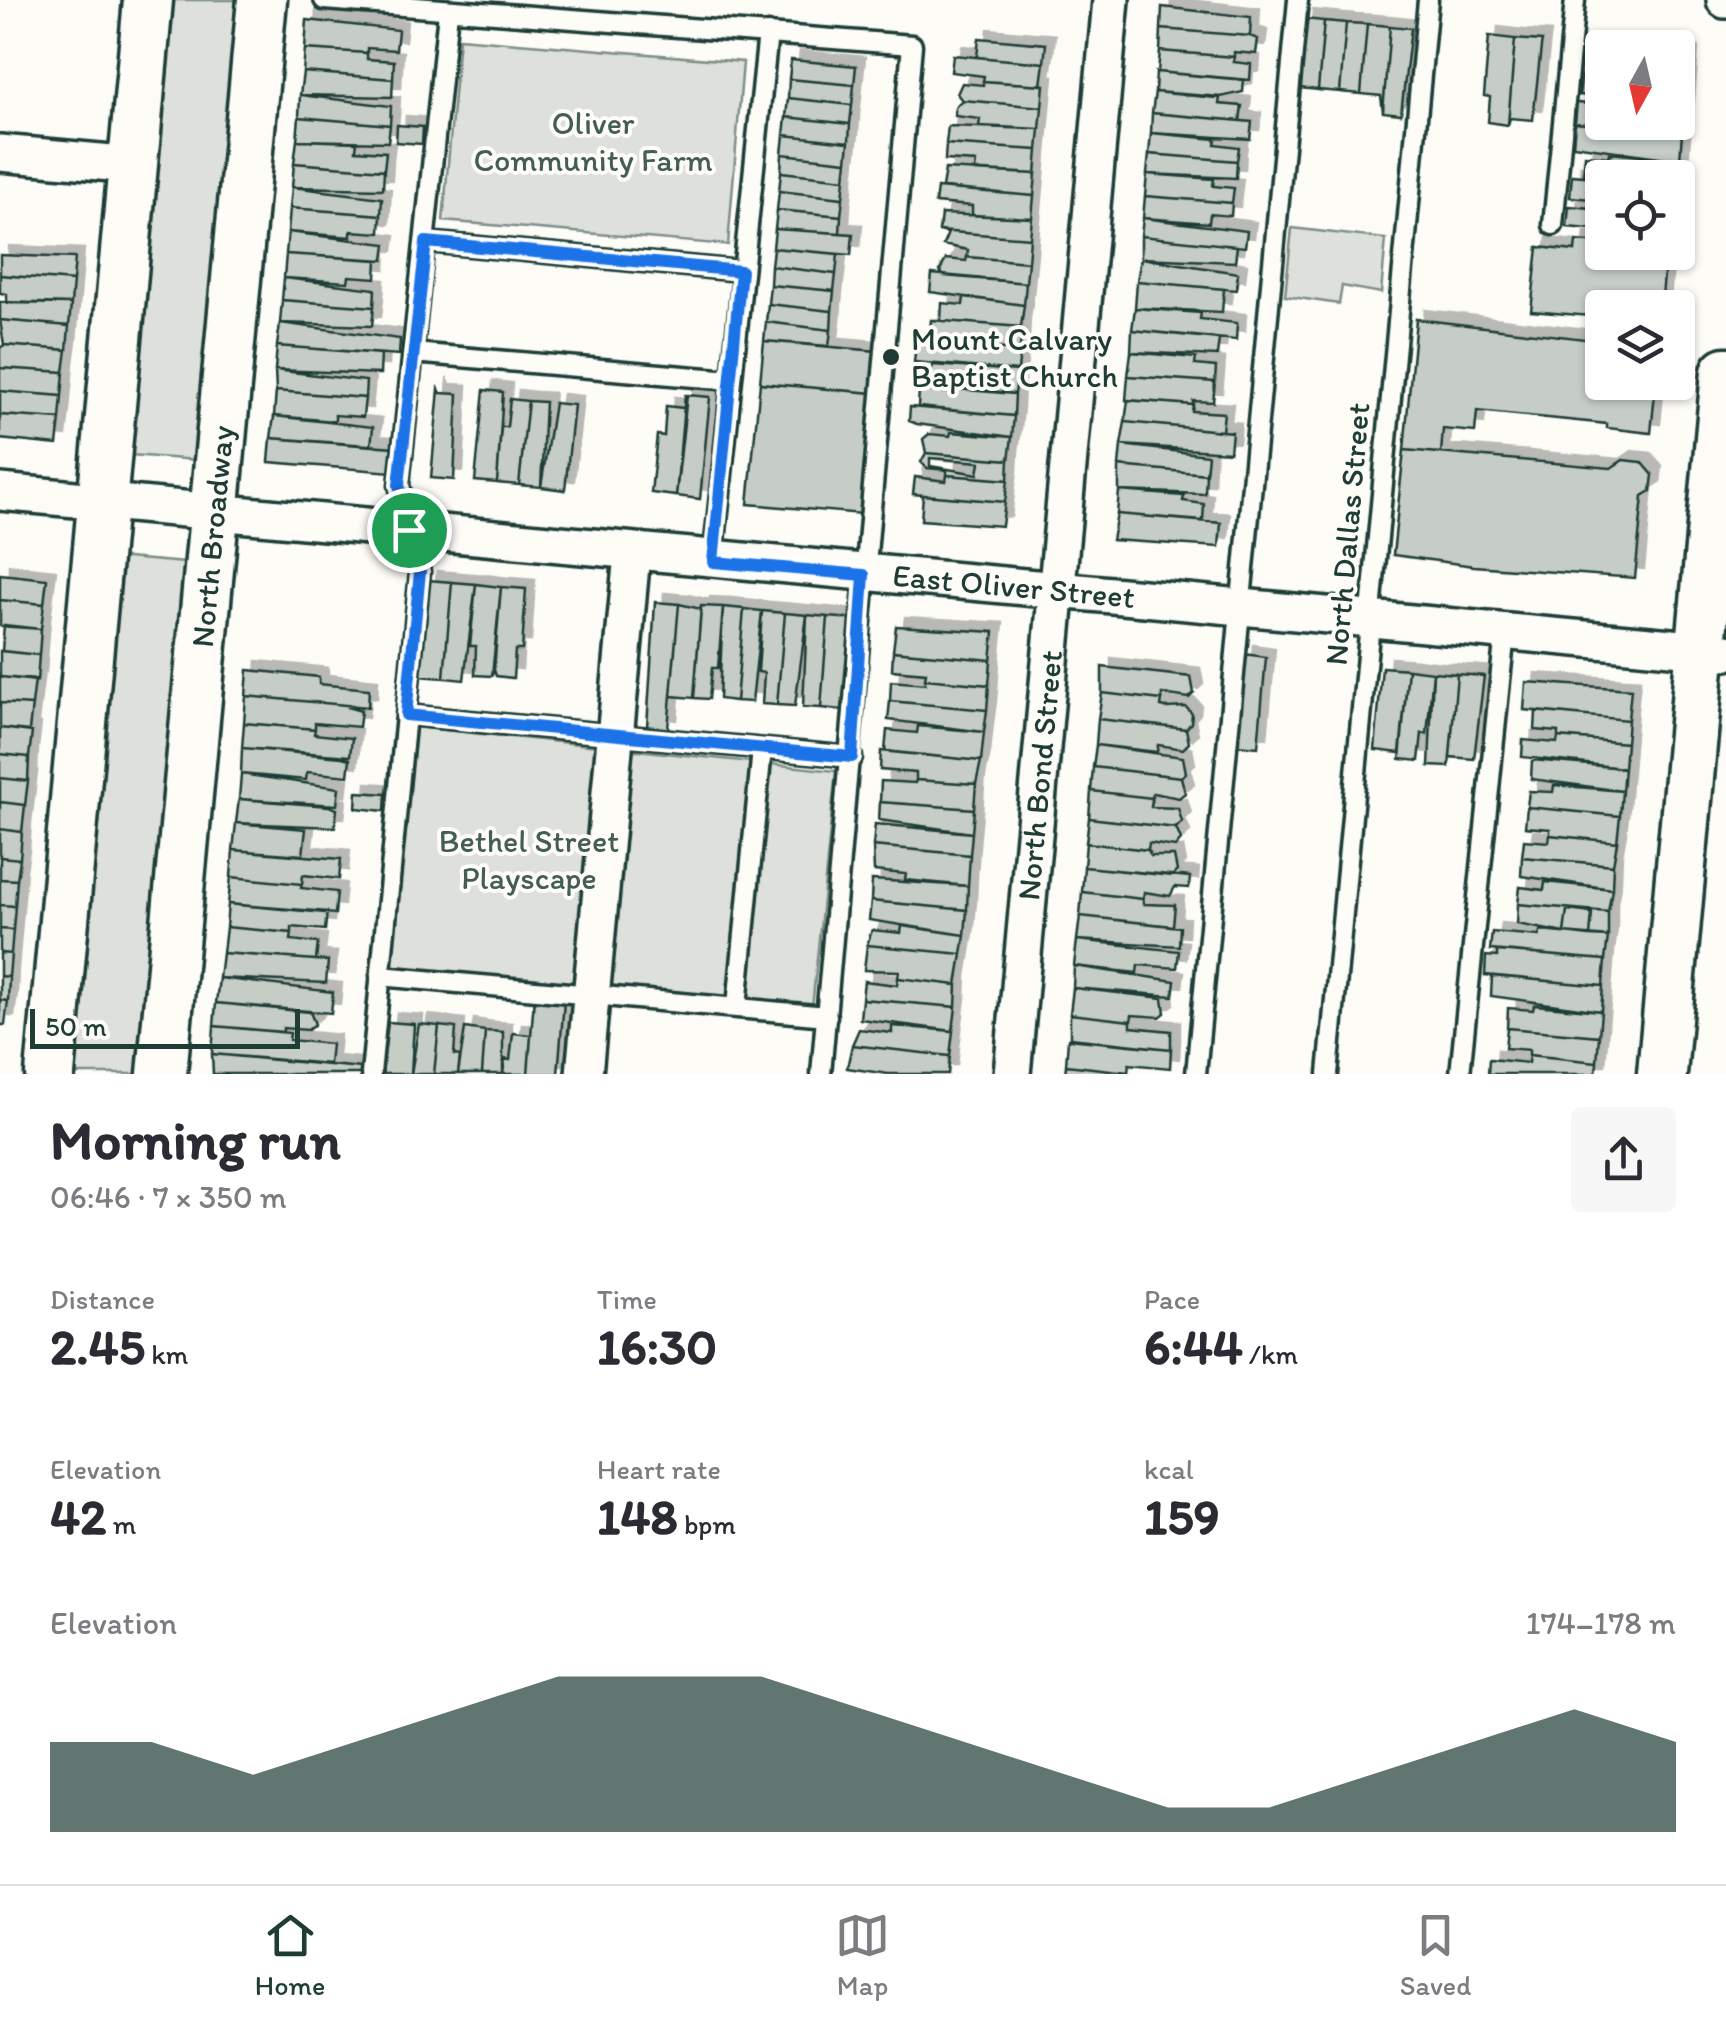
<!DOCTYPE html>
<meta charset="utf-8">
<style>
body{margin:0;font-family:Itim,sans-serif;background:#f7f7f7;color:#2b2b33;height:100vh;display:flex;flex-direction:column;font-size:38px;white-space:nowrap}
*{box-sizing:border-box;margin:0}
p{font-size:32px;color:#7c7c81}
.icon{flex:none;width:55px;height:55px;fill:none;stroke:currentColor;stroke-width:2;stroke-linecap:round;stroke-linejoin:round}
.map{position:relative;height:1074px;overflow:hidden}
.details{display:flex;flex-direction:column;background:#fff;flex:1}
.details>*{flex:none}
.needle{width:65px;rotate:188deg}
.fabs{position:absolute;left:1585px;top:30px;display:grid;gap:20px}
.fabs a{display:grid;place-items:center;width:110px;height:110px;border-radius:10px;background:#fff;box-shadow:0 2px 8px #0004;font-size:50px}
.scale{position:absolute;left:30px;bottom:25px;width:270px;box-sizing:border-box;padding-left:10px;border:5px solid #1f3d34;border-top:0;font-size:28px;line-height:35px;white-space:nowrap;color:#1f3d34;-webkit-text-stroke:8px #fdfcf7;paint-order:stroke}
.pin{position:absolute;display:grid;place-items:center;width:85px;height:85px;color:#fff;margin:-42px;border:5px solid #fff;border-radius:50%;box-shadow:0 2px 10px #0007}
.round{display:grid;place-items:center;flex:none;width:105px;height:105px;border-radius:10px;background:#f7f7f7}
.summary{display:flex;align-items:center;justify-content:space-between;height:170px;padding:0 50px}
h1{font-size:55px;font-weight:700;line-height:75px}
.stats{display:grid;grid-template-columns:repeat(3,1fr);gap:15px;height:170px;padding:10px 50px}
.stats div{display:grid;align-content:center}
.stats b{font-size:50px;font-weight:700}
.stats small{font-size:28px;font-weight:400}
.stats p{font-size:28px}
.chart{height:280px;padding:20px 50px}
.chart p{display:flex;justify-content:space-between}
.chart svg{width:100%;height:180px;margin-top:10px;fill:#1f3d34;opacity:.7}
.tabs{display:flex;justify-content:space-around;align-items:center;height:140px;border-top:2px solid #e1e1e2;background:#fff;font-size:28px;color:#7c7c81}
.tabs a{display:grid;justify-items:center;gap:5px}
.tabs .selected{color:#1f3d34}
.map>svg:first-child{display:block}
.green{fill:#dde0db;stroke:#7e8e88;stroke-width:2.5}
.building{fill:#c6cdc7;stroke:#1f3d34;stroke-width:2.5;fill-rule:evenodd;filter:url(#shadow)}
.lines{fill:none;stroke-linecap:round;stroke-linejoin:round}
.lane-casing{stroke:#1f3d34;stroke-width:25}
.street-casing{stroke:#1f3d34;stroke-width:42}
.secondary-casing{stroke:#1f3d34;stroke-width:55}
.lane{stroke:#fdfcf7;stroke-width:18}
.street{stroke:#fdfcf7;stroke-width:35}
.secondary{stroke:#fdfcf7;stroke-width:48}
.route-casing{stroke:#fff;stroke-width:20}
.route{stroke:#1a73e8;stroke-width:12}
.poi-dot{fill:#1f3d34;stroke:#fdfcf7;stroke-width:4}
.labels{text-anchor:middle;stroke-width:8;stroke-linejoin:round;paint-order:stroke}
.park-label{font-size:32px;fill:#455e55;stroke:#fdfcf7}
.poi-label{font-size:32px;fill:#1f3d34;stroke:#fdfcf7;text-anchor:start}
.street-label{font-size:32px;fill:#1f3d34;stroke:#fdfcf7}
</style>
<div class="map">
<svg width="1726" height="1074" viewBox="0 0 1726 1074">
<defs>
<filter id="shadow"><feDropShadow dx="9" dy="-9" stdDeviation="0" flood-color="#0004"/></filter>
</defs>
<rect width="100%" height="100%" fill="#fdfcf7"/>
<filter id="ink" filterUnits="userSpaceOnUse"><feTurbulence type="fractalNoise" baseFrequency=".01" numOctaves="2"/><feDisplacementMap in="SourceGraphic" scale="20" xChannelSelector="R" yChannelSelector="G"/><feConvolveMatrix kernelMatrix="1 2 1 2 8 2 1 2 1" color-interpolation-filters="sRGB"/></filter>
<g filter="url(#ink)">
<path class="green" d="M169,0h67l-39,460 -67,-5z
M459,38l284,24 -15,183 -285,-24z
M1292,228l94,11 -5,54 -39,-7 -3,18 -54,-8z
M115,557l70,6 -45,511h-68z
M416,727l420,44 -24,237 -420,-42z"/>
<path class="building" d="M1162,7l89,10 -1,19 -89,-7z
M1304,19l20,2 -6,69 -20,-2z
M307,20l91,10 -2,20 -29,-2v5l-62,-4z
M1324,21l22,2 -6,69 -22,-2z
M1346,23l21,1 -6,70 -21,-2z
M1367,24l23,2 -7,86 -2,-16 -20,-2z
M1390,26l21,2 -10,86 -18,-2z
M1161,29l89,7 8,3 -2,15 -22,-2v5l-74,-6z
M1489,36l26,3 -7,86 -20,-3 2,-25 -6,-1z
M979,38l67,6 -2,19 -67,-6z
M1515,39l27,2 -1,6 -8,73 -23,-2 -2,7z
M1584,47l18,2v25l-20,-2z
M305,49l62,4v6l27,2 -1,18 -90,-7z
M1160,51l74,6 -1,5 18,2 -1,16 -92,-8z
M953,55l91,8 -3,22 -58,-4 1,-5 -33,-4z
M1678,55l11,1 -2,26 -9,-1z
M791,60l65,6 -2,19 -65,-6z
M303,72l90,7 -1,18 -92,-2z
M1156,72l88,8 -1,12 -27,6 -61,-6z
M1582,72l20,2v23l-23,-2z
M789,79l65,6 -2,20 -64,-7z
M983,81l61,4 -2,22 -80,-7 -5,-6 5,-11 21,2z
M1678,81l9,1 -2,26h-7z
M1155,92l65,5 -1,7 23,2 -2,15 -88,-8z
M300,95l91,11 -1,19 -91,-8z
M788,98l64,7 -2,19 -64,-7z
M962,100l80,7 -2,22 -61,-3 1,-7 -25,-3v-9z
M1577,103l25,2v17h76v-14h7l-3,24 -107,-9z
M1152,113l100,9 -2,17 -99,-6z
M299,117l91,8 -2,17 -91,-2z
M786,117l64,7 -1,18 -65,-7z
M1575,123l107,9 -2,28 -107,-15z
M397,125l26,2 -1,17 -26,-2z
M948,126l92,3 -2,21 -92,-6z
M1151,133l65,6 -1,5 24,3 -2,14 -88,-7z
M784,135l65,7 -2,19 -65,-7z
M297,140l60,2 -1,8 30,2 -2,18 -90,-7z
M946,144l92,6 -2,24 -61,-3 1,-9 -31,-2z
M1610,153l70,7 -2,25v-7l-95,-3 2,-20 24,2z
M782,154l65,7 -2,18 -64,-7z
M1149,154l88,7 -1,17 -89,-4z
M294,163l90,7 -1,19 -91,-2z
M945,169l91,5 -2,22 -92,-8z
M781,172l64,7 -2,19 -64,-7z
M1147,174l67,5 -1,7 21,2 -2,15 -87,-7z
M1572,175l34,3 -4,22 -32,-3z
M292,187l90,11 -1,17 -91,-7z
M937,188l97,8 -2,22 -60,-3v-9l-37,-3z
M779,191l64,7 -2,18 -64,-6z
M1145,196l87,7 -1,13 -21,-2 -1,9 -66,-5z
M1569,206l33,3v21l-35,-3z
M290,208l91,7 -1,18 -29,-2v6l-63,-5z
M777,210l64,6 -1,17 -65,-4z
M941,214l91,4 -2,20 -91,-7z
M1143,218l104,13 -2,16 -104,-11z
M775,229l78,5 -2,21 -78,-7z
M939,231l91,7 -2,24 -61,-5 1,-7 -25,-5 5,-12z
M288,232l98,12 -2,16 -98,-6z
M1141,236l96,10 -2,16 -94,-4z
M1576,241l26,2v9h64l-5,56h-59v9l-71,-6 7,-64 37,4z
M773,248l65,6 -2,20 -65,-8z
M286,254l91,6 -1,18 -27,-2 -1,6 -64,-4z
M0,255l75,3 -2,23 -73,-6z
M967,257l61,5 -2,21 -82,-7 -4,-5 6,-12 20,2z
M1141,258l97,15 -2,17 -99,-9z
M771,266l65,8 -2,17 -64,-6z
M932,274l94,9 -2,22 -94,-13z
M0,275l73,6 -2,23 -64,-1v-9l-7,-1z
M284,278l91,11 -1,18 -92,-7z
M1137,281l87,8 -2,23 -87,-4z
M770,285l64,6 -2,20 -64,-7z
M964,297l60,8 -3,22 -90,-7h10l1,-17 21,2z
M282,300l92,7 -2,19 -92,-3z
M0,302l71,2 -2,22 -69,-6z
M768,304l64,7 -1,19 -65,-8z
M1135,308l66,5 -1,6 37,4 -1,17 -104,-10z
M1416,319l186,22v41h54l-5,51 -44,-5v-4l-130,-13 -2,21 -32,-3 -2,24 -37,-3z
M0,320l69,6 -2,24 -63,-5z
M931,320l90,7 -1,23 -61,-4 1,-6 -31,-3z
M766,322l65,8 -2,16 -65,-5z
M280,323l120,16 -1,16 -122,-9z
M1132,330l87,9 -2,17 -86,-4z
M764,341l113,10 -4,42 -113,-10z
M916,343l104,7 -2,21 -104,-9z
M4,345l63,5 -3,22 -64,-4v-20z
M277,346l104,8 -1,20 -105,-4z
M1131,352l65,6 -1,7 21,2 -1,15 -87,-6z
M933,365l85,6 -3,23 -81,-11 -4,-8z
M0,368l64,4 -2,24 -62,-5z
M275,370l91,11 -1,17 -89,-7z
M1128,376l87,6 -2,20 -20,-1v4l-67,-5z
M760,383l113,10 -11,121 -114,-10z
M439,389l2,4 17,1 -4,86 -23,-2z
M955,389l60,5 -1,22 -96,-9 1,-17 35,3z
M484,390l19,2 -6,91 -22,-2z
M0,391l62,5 -2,23 -60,-4z
M276,391l89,7 -2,19 -28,-2v6l-61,-5z
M685,394l-9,102 -25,-3 6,-58 7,1 2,-30 18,2z
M687,395l23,2 -10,102 -24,-3z
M510,399l18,2 -9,84 -22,-2 4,-56h6z
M1128,400l65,5 -1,6 32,2 -2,18 -97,-9z
M528,401l17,1 -4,85 -22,-2z
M554,403l20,2 -9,85 -24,-3z
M910,407l104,9 -2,21 -95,-13 -8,-3z
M0,415l60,4 -3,26 -57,-6z
M274,416l99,11 -2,19 -100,-8z
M1125,422l107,10 -2,20 -109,-7z
M951,432l61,5 -3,23 -83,-7 -3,-14 6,-5 21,2z
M271,438l123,9 -2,25 -123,-10z
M1121,445l87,10 -2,19 -87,-8z
M1404,450l207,18 12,-8 19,2 11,13 -2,16 -8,5 -8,82 -161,-12 -81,-11z
M926,453l83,7 -1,20 -61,-5v-5l-20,-2 -6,-6zM930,458l50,4 -2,12 -48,-8z
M1119,466l87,8 -1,20 -86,-3z
M947,475l61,5 -3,22 -92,-8 2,-17 31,4z
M1119,491l65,5 -1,5 21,3 -1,17 -86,-7z
M923,495l82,7 -3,24 -81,-6z
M1117,514l104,9 -2,24 -107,-7z
M0,574l47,5 -3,25 -44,-4z
M428,580l24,2 -8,96 -25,-2z
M452,582l24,2 -12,96 -20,-2z
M476,584l25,3 -9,89 -17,-1 1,-29h-6z
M501,587l25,2 -4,61h-7l-2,28 -17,-2 -2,-6z
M0,600l44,4 -3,25 -41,-3z
M655,602l24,2 -11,125 -21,-2z
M679,604l22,5 -7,89 -23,-2z
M701,606l22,1 -5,61h-6l-3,31 -15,-1z
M723,607l21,2 -8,92 -17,-2z
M744,609l18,2 -10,91 -16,-1z
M762,611l23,2 -8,92 -15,-1 2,-31 -6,-1z
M785,613l22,2 -12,91 -18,-1z
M807,615l21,2 -7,91 -18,-1z
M828,617l25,2 -10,91 -22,-2z
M4,625l37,4 -2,26 -37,-4z
M896,626l98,6 -3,28 -98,-9z
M0,651l39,4 -2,26 -37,-4z
M893,651l98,9 -2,25 -64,-6 1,-6 -34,-3z
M1244,654l22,3 -8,90 -22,-2z
M1102,667l89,10 3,16 -5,5 -27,-4v6l-60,-7z
M1382,667l26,2 -8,84 -25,-3z
M1408,669l25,3 -6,62 -5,-1 -3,28 -19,-2z
M248,670l71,7v7l50,5 -1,18 -122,-11z
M1433,672l24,2 -8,93 -20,-1z
M1457,674l27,2 -10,83 -24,-2z
M0,677l35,3 -3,25 -32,-2z
M925,679l64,6 -2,25 -97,-9 1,-20 34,3z
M1526,682l105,7 -3,31 -104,-10z
M1102,693l60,7 -1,7 5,1 20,-1 6,7 -1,9 -5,6 -88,-10z
M246,696l122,11h-21l14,4 -2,16 -44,-4v6l-71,-6z
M890,701l97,9 -3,22 -96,-12z
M0,703l32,2 -3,26 -29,-3z
M1536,711l92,9 -2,23 -68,-6v-5l-23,-2z
M1098,719l88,10 3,14 -6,6 -25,-4 -1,7 -61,-7z
M244,723l71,6 -1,5 38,4 -2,18 -108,-8z
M918,726l66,6 -3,29 -96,-10 2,-21 30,3z
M0,728l32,4 -3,25 -29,-3z
M1558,737l68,6 -2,25 -102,-11 1,-17 34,3z
M1096,745l87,12 3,16 -5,4 -88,-10z
M242,748l100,9 8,2 -2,17 -41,-4 -1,8 -65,-6z
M881,751l100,10 -5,23 -60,-4v-7l-36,-3z
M0,754l29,3 -1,24 -28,-3z
M1532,760l92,8 -2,23 -91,-12z
M1093,767l88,10 4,16 -6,5 -26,-5 -1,5 -61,-7z
M241,774l98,14 -2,17 -98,-6z
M0,778l28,3 -3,24 -25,-3z
M916,780l60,4 -2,25 -94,-7 1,-21 34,2z
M1554,785l68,6 -2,25 -93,-9 2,-16 24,1z
M1091,791l61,7 -1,9 27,1 4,14 -6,6 -87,-10z
M357,792l29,2 -1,17 -29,-3z
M239,799l90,7 8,3 -2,18 -99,-4z
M0,802l25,3 -3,27 -22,-3z
M880,802l94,7 -2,24 -93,-13z
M1527,807l93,9 -3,26 -67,-7v-6l-25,-2z
M1089,818l87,10 5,12 -6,7 -26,-4 -1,7 -62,-7z
M236,823l70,6 -3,26 -70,-5z
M875,824l97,9 -2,22 -97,-9z
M0,829l22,3 -2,27 -20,-2z
M1550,835l67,7 -4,23 -91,-8 2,-17 25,2z
M1086,843l62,7 3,6h23l3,15 -5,5 -88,-9z
M873,846l97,9 -2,31 -63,-6 1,-6 -32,-3z
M233,850l108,9 -2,20 -36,-4 -1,9 -71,-7z
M0,857l20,2 -3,21 -17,-1z
M1522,857l91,8 -1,24 -91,-13z
M1084,867l106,10 -1,11 -14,-1 -5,9 -26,-4 -1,7 -61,-7z
M231,877l71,7 -1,4 36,4 -2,22 -107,-10z
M0,879l17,1 -2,26 -15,-1z
M872,880l96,6 -1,24 -96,-9z
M1545,882l67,7 -4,23 -90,-8 2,-17 24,3z
M1082,892l61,7v5l32,1 -2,21 -93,-10z
M871,901l96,9 -2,25 -96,-15z
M228,904l99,8 -2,18 -33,-3v6l-66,-6z
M1518,904l90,8v25l-18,-1 2,-23 -25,-3 -3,23 -47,-9z
M0,905l15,1 -2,24 -13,-1z
M1567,910l25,3 -2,23 -26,-3z
M1080,916l100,11 -1,19 -102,-6z
M902,926l63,9 -3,19 -95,-9 5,-15 29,3z
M226,927l66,6 -1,7 27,3 -2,17 -93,-7z
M0,929l13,1 -2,24 -11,-1z
M1540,931l68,6 -3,23 -115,-10 2,-18 47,4z
M1077,940l102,11 -2,17 -39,-3 -1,8 -63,-7z
M867,945l95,9 -5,31 -59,-7 1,-7 -35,-1z
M1497,951l108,9 -2,26 -118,-11 1,-19 11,1z
M0,953l11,1 -2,23 -9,-1z
M222,953l106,8 -2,22 -107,-5z
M1074,966l101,15 -2,15 -100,-8z
M0,976l9,1 -1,24 -8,-1z
M1492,976l111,10 -2,25 -110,-15z
M219,978l114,14 -2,21 -115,-10z
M898,978l59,7 -1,22 -94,-8 2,-18 33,4z
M1073,988l90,10 2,15 -5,4 -28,-2 -1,6 -61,-7z
M534,998l30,3 -6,73h-30z
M862,999l94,8 -3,24 -93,-12z
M0,1000l8,1 -3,24h-5z
M216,1003l94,9 5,12 -7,6 -25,-2v4l-69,-6z
M1534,1005l67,6 -2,25 -92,-8 1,-20 25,2z
M1070,1014l61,7v6l40,4v18l-101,-11z
M388,1022l26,2 -3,50h-29z
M419,1024l20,2 -5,48h-23z
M214,1026l76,7 -1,7 42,4 -2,20 -117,-10z
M439,1026l17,2 -2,27 6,1 -2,18h-24z
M892,1026l61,5 -3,25 -98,-11 7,-16 33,4z
M465,1028l20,3 -3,43h-24z
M1507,1028l92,8 -2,26 -68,-7v-5l-24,-2z
M485,1031l18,1v42h-21z
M513,1033l18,2 -3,39h-25l2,-15 5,1z
M1068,1039l103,10 -1,19 -41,-4 -1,8 -62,-7z
M852,1045l98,11 -2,18h-60l-41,-6z
M212,1054l149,14v6h-148z
M1529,1055l68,7 -1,12h-108l1,-15 39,4z
M1066,1065l62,7v2h-63z"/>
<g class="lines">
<g class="lane-casing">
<path id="lane" d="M324,0l588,45 -91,1029
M1553,225l22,-225
M426,242l315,29
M413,353l318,27
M713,561l55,-528
M406,715l446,42
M380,976l447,40
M737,1006l25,-257
M371,1074l49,-502 -21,-87 49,-473
M1196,1074l102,-1074
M1328,1074l100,-1074
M1460,1074l45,-442"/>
</g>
<g class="street-casing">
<g id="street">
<path d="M1725,0h1"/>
<path d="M0,153l134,12"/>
<path id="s1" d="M0,492l1726,160"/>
<path d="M584,1074l48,-520"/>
<path id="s2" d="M1012,1074l99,-1074"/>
</g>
</g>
<g class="secondary-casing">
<g id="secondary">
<path d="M50,1074l98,-1074"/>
<path id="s3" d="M162,1074l100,-1074"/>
<path d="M1662,1074l64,-702"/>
</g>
</g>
<use href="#lane" class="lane"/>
<use href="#street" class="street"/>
<use href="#secondary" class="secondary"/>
</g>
</g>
<g class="lines" filter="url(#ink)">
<g class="route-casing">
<path id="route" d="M426,242l315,29 -28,291 151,13 -12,182 -446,-42 14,-143 -21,-87z"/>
</g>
<use href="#route" class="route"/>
</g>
<circle class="poi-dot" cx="891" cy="357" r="10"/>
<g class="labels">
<g class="park-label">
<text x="593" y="134">Oliver<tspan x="593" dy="37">Community Farm</tspan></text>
<text x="529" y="852">Bethel Street<tspan x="529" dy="37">Playscape</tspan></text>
</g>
<g class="poi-label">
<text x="911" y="350">Mount Calvary<tspan x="911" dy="37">Baptist Church</tspan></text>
</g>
<g class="street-label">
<text transform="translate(1347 534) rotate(-85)" y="11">North Dallas Street</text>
<text dy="11" stroke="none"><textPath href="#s3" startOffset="540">North Broadway</textPath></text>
<text dy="11" stroke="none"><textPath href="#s1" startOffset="1018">East Oliver Street</textPath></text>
<text dy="11" stroke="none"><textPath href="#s2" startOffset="300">North Bond Street</textPath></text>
</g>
</g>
</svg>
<div class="fabs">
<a><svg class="needle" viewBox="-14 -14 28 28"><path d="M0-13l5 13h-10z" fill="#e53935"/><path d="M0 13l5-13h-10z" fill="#7c7c81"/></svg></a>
<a><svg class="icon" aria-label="locate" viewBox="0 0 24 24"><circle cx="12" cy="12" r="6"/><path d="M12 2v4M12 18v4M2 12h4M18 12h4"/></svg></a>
<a><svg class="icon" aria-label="layers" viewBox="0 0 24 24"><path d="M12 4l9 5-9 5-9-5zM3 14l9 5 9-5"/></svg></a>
</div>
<div class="scale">50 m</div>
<div class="pin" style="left:409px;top:530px;background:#1e9e55"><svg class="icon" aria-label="arrive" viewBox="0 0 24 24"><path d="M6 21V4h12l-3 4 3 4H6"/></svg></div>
</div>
<section class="details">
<div class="summary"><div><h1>Morning run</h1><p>06:46 · 7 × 350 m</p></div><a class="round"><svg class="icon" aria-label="share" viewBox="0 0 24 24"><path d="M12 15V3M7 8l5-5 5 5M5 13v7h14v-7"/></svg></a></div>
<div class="stats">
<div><p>Distance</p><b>2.45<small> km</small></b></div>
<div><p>Time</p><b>16:30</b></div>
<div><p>Pace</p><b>6:44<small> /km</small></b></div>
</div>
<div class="stats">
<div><p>Elevation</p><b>42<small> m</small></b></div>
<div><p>Heart rate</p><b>148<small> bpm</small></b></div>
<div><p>kcal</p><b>159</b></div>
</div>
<div class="chart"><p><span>Elevation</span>174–178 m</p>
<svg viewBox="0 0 160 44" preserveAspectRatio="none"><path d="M0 44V22L10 22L20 30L30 22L40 14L50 6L60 6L70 6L80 14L90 22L100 30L110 38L120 38L130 30L140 22L150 14L160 22V44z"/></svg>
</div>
</section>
<nav class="tabs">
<a class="selected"><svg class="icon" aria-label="home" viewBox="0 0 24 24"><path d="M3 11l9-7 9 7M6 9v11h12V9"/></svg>Home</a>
<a><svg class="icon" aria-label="map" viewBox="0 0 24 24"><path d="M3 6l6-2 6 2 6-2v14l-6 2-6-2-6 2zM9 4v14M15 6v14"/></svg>Map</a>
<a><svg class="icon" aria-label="saved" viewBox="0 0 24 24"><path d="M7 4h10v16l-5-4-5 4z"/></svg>Saved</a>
</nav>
